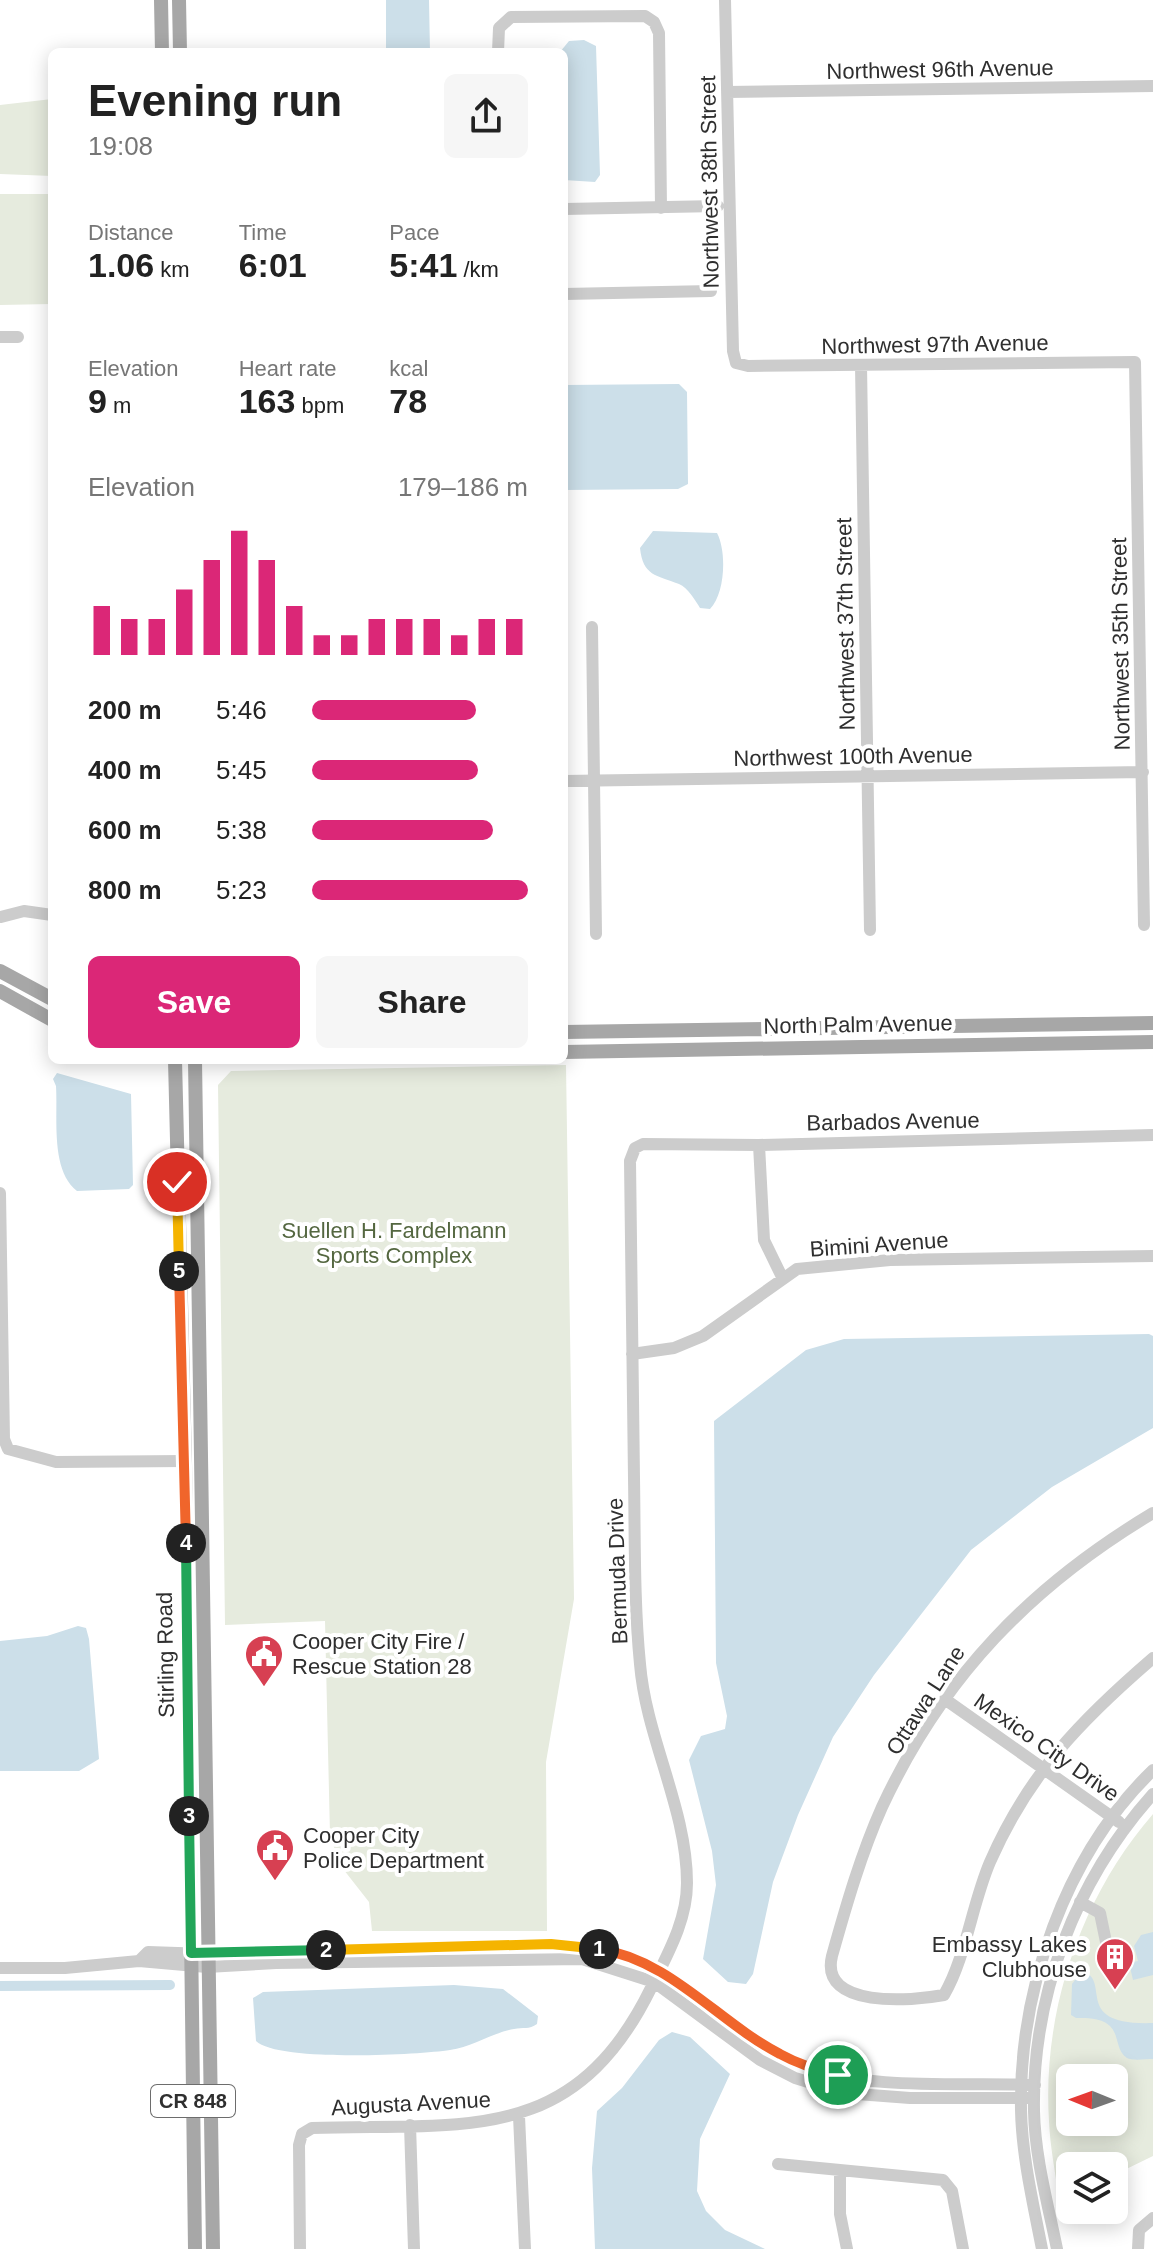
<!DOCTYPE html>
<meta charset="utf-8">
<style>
body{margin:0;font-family:Helvetica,sans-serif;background:#f6f6f6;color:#222;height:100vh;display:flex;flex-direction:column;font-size:30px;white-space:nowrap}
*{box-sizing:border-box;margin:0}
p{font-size:26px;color:#767676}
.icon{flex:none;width:44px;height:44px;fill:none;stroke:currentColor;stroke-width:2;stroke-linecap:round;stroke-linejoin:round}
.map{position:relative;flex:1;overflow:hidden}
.side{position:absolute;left:48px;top:48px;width:520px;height:1016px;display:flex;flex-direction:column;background:#fff;border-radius:12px;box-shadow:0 4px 20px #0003}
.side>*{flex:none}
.needle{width:52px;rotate:271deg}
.tools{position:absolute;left:1056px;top:2064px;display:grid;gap:16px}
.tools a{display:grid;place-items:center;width:72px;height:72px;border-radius:12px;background:#fff;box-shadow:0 4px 20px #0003;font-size:40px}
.pin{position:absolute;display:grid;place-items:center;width:68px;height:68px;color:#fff;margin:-34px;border:4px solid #fff;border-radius:50%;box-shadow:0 2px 8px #0007}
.km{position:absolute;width:40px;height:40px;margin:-20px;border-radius:50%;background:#222;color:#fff;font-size:22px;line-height:40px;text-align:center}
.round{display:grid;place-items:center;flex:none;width:84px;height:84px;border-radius:12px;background:#f6f6f6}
.head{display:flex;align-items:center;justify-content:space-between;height:136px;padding:0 40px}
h1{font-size:44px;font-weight:800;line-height:60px}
.figures{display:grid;grid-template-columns:repeat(3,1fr);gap:12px;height:136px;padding:8px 40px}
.figures div{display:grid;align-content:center}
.figures b{font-size:34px;font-weight:800}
.figures small{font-size:22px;font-weight:400}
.figures p{font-size:22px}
.chart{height:224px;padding:16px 40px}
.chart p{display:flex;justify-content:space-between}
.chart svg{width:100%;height:144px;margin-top:8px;stroke:#db2777;stroke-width:6}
.cta{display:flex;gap:16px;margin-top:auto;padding:16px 40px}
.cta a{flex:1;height:92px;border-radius:12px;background:#db2777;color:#fff;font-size:32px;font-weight:800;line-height:92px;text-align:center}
.cta a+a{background:#f6f6f6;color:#222}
ul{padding:0 40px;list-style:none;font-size:26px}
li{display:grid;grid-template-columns:128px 96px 1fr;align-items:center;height:60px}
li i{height:20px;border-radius:10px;background:#db2777}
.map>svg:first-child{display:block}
.green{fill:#e6ebde;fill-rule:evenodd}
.water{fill:#ccdfe9}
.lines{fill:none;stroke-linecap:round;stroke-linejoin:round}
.canal{stroke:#ccdfe9;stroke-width:10}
.minor{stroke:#ccc;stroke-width:12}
.major{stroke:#a7a7a7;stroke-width:14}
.split-1-casing{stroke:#fff;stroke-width:16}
.split-2-casing{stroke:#fff;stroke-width:16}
.split-3-casing{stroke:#fff;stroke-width:16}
.split-4-casing{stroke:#fff;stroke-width:16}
.split-5-casing{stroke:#fff;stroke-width:16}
.split-6-casing{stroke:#fff;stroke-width:16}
.split-1{stroke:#f0652b;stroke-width:10}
.split-2{stroke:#f5b400;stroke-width:10}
.split-3{stroke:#22a559;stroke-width:10}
.split-4{stroke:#22a559;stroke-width:10}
.split-5{stroke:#f0652b;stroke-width:10}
.split-6{stroke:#f5b400;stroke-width:10}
.labels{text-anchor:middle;stroke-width:8;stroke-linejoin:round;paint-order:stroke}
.shield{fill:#fff;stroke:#6d6d6d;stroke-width:2}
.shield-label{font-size:20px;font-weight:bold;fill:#2f2f2f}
.street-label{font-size:22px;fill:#2f2f2f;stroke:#fff}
.park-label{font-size:22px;fill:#546740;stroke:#fff}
.poi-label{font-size:22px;fill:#2f2f2f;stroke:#fff;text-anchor:start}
</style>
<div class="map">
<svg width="1153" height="2249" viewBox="0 0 1153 2249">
<rect width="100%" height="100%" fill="#fff"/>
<path class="green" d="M52,99v77l-52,-2v-69z
M0,194h52v110l-52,1z
M566,1065l8,534 -28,163 1,169h-175l-3,-29 -29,-37 -10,-30 -5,-214 -100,4 -7,-540 13,-14z
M1153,1814v342l-39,19v-9h-44v30l-11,5c-3,-26 -9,-53 -10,-80 -7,-110 32,-224 104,-307zM1070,2078h44v44h-44z"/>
<path class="water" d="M386,0h43l1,52h-44z
M584,40l12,6 4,129 -5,7 -31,-2v-128h-4l9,-11z
M679,384l8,8 1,92 -10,5 -114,1v-105z
M653,531l64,2c10,19 8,61 -7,76l-10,-1c-5,-8 -12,-20 -21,-24 -23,-9 -36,-8 -39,-36z
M57,1073l74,21 2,91 -4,4 -52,2c-27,-21 -19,-74 -21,-105l-3,-7z
M1149,1334l4,2v92l-101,59 -81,63 -97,125 -41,62 -35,78 -25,67 -20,92 -7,10 -18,-2 -25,-23 13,-74 -4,-34 -23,-91 12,-24 24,-7 2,-13 -11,-53 -2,-242 92,-71 38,-11z
M78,1626l8,2 3,11 10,120 -20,12h-79v-130l47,-5z
M1153,1932v43l-20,5 -4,-17 9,-2 -4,-15 7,-11z
M1082,1971c31,9 -12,55 71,52v36c-7,0 -21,2 -26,-1 -18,-12 2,-42 -51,-40l-5,-3 1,-31z
M454,1985l49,4 35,27 -1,8c-8,6 -14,3 -23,5 -22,4 -42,18 -64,21 -33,5 -173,12 -194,-9l-3,-43 10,-6z
M672,2032l18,5 40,37 -30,65 -3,52 9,20 19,19 40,19h-170l-3,-81 5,-57 25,-23 37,-48z"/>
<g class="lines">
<path class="canal" d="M0,1986l170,-1"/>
<path class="minor" d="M725,0l8,351 3,12 12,3 387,-4 9,563
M498,52l1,-24 12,-11 134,-1 9,6 5,11 2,175
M727,92l426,-6
M564,209l154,-3
M564,294l147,-3
M0,337h18
M861,365l9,565
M592,627l4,307
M564,781l579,-9
M1,917l23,-6 28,4
M759,1145l5,95 18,37
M0,1193l4,246 4,10 48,13 129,-1
M632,1354l42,-6 29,-12 94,-67 93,-9 263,-4
M1153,1513c-122,73 -210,163 -271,294 -21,47 -36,99 -50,149 -13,53 80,45 112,39 22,-38 28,-91 46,-133 39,-89 91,-142 163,-204
M946,1700l173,122
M1080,1902l20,11 6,29
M139,1961l9,-9 59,2 344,-10c45,4 88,12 127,38 42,28 79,64 127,84 59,25 164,16 230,19
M0,1968h65l74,-7 68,6 69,-4 306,-4 72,23 106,78 35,18 49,15 66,5h124
M519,2116l6,133
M410,2125l4,124
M778,2164l165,16 9,11 11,58
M840,2172v42l7,35
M300,2249l-1,-104 3,-11 10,-6c152,-5 261,19 339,-140 16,-33 36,-67 36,-105 0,-74 -41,-145 -47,-219 -6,-61 -5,-124 -6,-186 -2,-106 -3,-212 -4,-317l5,-13 8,-4 116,1 394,-10
M1042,2249c-9,-46 -20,-93 -21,-139 -2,-121 44,-255 132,-340
M1057,2249c-9,-45 -22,-91 -23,-138 -2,-117 42,-231 119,-317
M1138,2249l1,-19 14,-12"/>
<path class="major" d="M161,0l1,52
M179,0l1,52
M0,971l52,28
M0,991l52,29
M564,1032l589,-9
M564,1052l589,-10
M175,1060l10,401 10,788
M195,1060l18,1189"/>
</g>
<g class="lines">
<g class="split-1-casing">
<path id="split-1" d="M599,1949c72,11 119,73 181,105 18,10 37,16 58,21"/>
</g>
<g class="split-2-casing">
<path id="split-2" d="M326,1950l225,-6 48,5"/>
</g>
<g class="split-3-casing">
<path id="split-3" d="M189,1816l2,137 135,-3"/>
</g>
<g class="split-4-casing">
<path id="split-4" d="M186,1543l3,273"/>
</g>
<g class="split-5-casing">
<path id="split-5" d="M179,1271l7,272"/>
</g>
<g class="split-6-casing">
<path id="split-6" d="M177,1182l2,89"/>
</g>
<use href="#split-1" class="split-1"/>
<use href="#split-2" class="split-2"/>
<use href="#split-3" class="split-3"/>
<use href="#split-4" class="split-4"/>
<use href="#split-5" class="split-5"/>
<use href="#split-6" class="split-6"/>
</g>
<defs>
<g id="civic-pin" transform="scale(2)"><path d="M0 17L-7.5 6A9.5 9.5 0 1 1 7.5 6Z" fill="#d74052" stroke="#fff"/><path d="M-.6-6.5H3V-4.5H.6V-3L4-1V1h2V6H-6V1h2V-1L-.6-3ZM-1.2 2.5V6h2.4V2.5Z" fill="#fff"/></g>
<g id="building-pin" transform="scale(2)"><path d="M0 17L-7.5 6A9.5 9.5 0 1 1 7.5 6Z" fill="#d74052" stroke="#fff"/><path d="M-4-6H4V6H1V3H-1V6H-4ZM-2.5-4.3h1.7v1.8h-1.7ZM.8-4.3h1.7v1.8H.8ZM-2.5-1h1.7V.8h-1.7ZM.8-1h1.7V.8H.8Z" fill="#fff"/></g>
</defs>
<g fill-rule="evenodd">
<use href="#civic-pin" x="264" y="1654"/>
<use href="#civic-pin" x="275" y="1848"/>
<use href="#building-pin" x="1115" y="1957"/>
</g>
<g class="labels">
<rect class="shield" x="151" y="2085" width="84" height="32" rx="6"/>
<g class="shield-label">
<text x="193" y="2108">CR 848</text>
</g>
<g class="street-label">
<text transform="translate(940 69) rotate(-1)" y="8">Northwest 96th Avenue</text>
<text transform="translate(709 182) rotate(-91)" y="8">Northwest 38th Street</text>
<text transform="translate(935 344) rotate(-1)" y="8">Northwest 97th Avenue</text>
<text transform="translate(845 624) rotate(-91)" y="8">Northwest 37th Street</text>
<text transform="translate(1120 644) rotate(-91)" y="8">Northwest 35th Street</text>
<text transform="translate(853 756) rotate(-1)" y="8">Northwest 100th Avenue</text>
<text transform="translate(858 1024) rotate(-1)" y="8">North Palm Avenue</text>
<text transform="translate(893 1121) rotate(-1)" y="8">Barbados Avenue</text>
<text transform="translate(879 1244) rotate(-4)" y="8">Bimini Avenue</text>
<text transform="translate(617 1571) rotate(-92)" y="8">Bermuda Drive</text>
<text transform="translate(165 1655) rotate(-91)" y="8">Stirling Road</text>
<text transform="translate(925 1700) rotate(-57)" y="8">Ottawa Lane</text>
<text transform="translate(1047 1747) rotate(35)" y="8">Mexico City Drive</text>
<text transform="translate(411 2103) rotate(-3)" y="8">Augusta Avenue</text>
</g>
<g class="park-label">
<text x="394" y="1238">Suellen H. Fardelmann<tspan x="394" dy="25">Sports Complex</tspan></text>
</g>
<g class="poi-label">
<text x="292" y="1649">Cooper City Fire /<tspan x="292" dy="25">Rescue Station 28</tspan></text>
<text x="303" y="1843">Cooper City<tspan x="303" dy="25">Police Department</tspan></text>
<text x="1087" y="1952" text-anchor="end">Embassy Lakes<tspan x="1087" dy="25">Clubhouse</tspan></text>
</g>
</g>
</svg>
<div class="tools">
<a><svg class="needle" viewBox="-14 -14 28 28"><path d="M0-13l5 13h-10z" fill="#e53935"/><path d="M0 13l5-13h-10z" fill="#767676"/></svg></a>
<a><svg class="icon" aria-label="layers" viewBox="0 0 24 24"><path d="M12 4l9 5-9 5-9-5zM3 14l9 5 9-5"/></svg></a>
</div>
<div class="pin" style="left:838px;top:2075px;background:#1e9e55"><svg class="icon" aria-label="arrive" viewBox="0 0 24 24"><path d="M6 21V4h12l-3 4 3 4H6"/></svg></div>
<div class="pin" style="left:177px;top:1182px;background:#d93025"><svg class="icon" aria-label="check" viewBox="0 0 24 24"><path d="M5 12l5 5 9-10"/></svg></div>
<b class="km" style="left:599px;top:1949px">1</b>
<b class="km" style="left:326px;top:1950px">2</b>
<b class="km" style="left:189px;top:1816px">3</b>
<b class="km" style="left:186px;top:1543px">4</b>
<b class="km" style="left:179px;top:1271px">5</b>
<section class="side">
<div class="head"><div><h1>Evening run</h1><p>19:08</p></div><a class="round"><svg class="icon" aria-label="share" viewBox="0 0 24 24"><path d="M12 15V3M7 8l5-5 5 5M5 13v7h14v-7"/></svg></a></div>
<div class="figures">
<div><p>Distance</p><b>1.06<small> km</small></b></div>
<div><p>Time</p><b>6:01</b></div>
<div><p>Pace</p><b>5:41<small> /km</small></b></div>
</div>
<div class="figures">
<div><p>Elevation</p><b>9<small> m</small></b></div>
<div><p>Heart rate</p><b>163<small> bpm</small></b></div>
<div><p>kcal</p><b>78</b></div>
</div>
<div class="chart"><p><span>Elevation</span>179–186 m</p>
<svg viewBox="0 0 160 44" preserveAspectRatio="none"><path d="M5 44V29M15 44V33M25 44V33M35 44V24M45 44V15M55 44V6M65 44V15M75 44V29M85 44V38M95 44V38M105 44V33M115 44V33M125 44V33M135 44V38M145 44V33M155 44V33"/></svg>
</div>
<ul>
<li><b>200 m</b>5:46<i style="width:76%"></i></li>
<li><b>400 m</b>5:45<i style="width:77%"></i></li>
<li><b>600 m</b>5:38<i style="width:84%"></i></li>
<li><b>800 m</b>5:23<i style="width:100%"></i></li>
</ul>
<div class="cta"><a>Save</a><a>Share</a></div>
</section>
</div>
